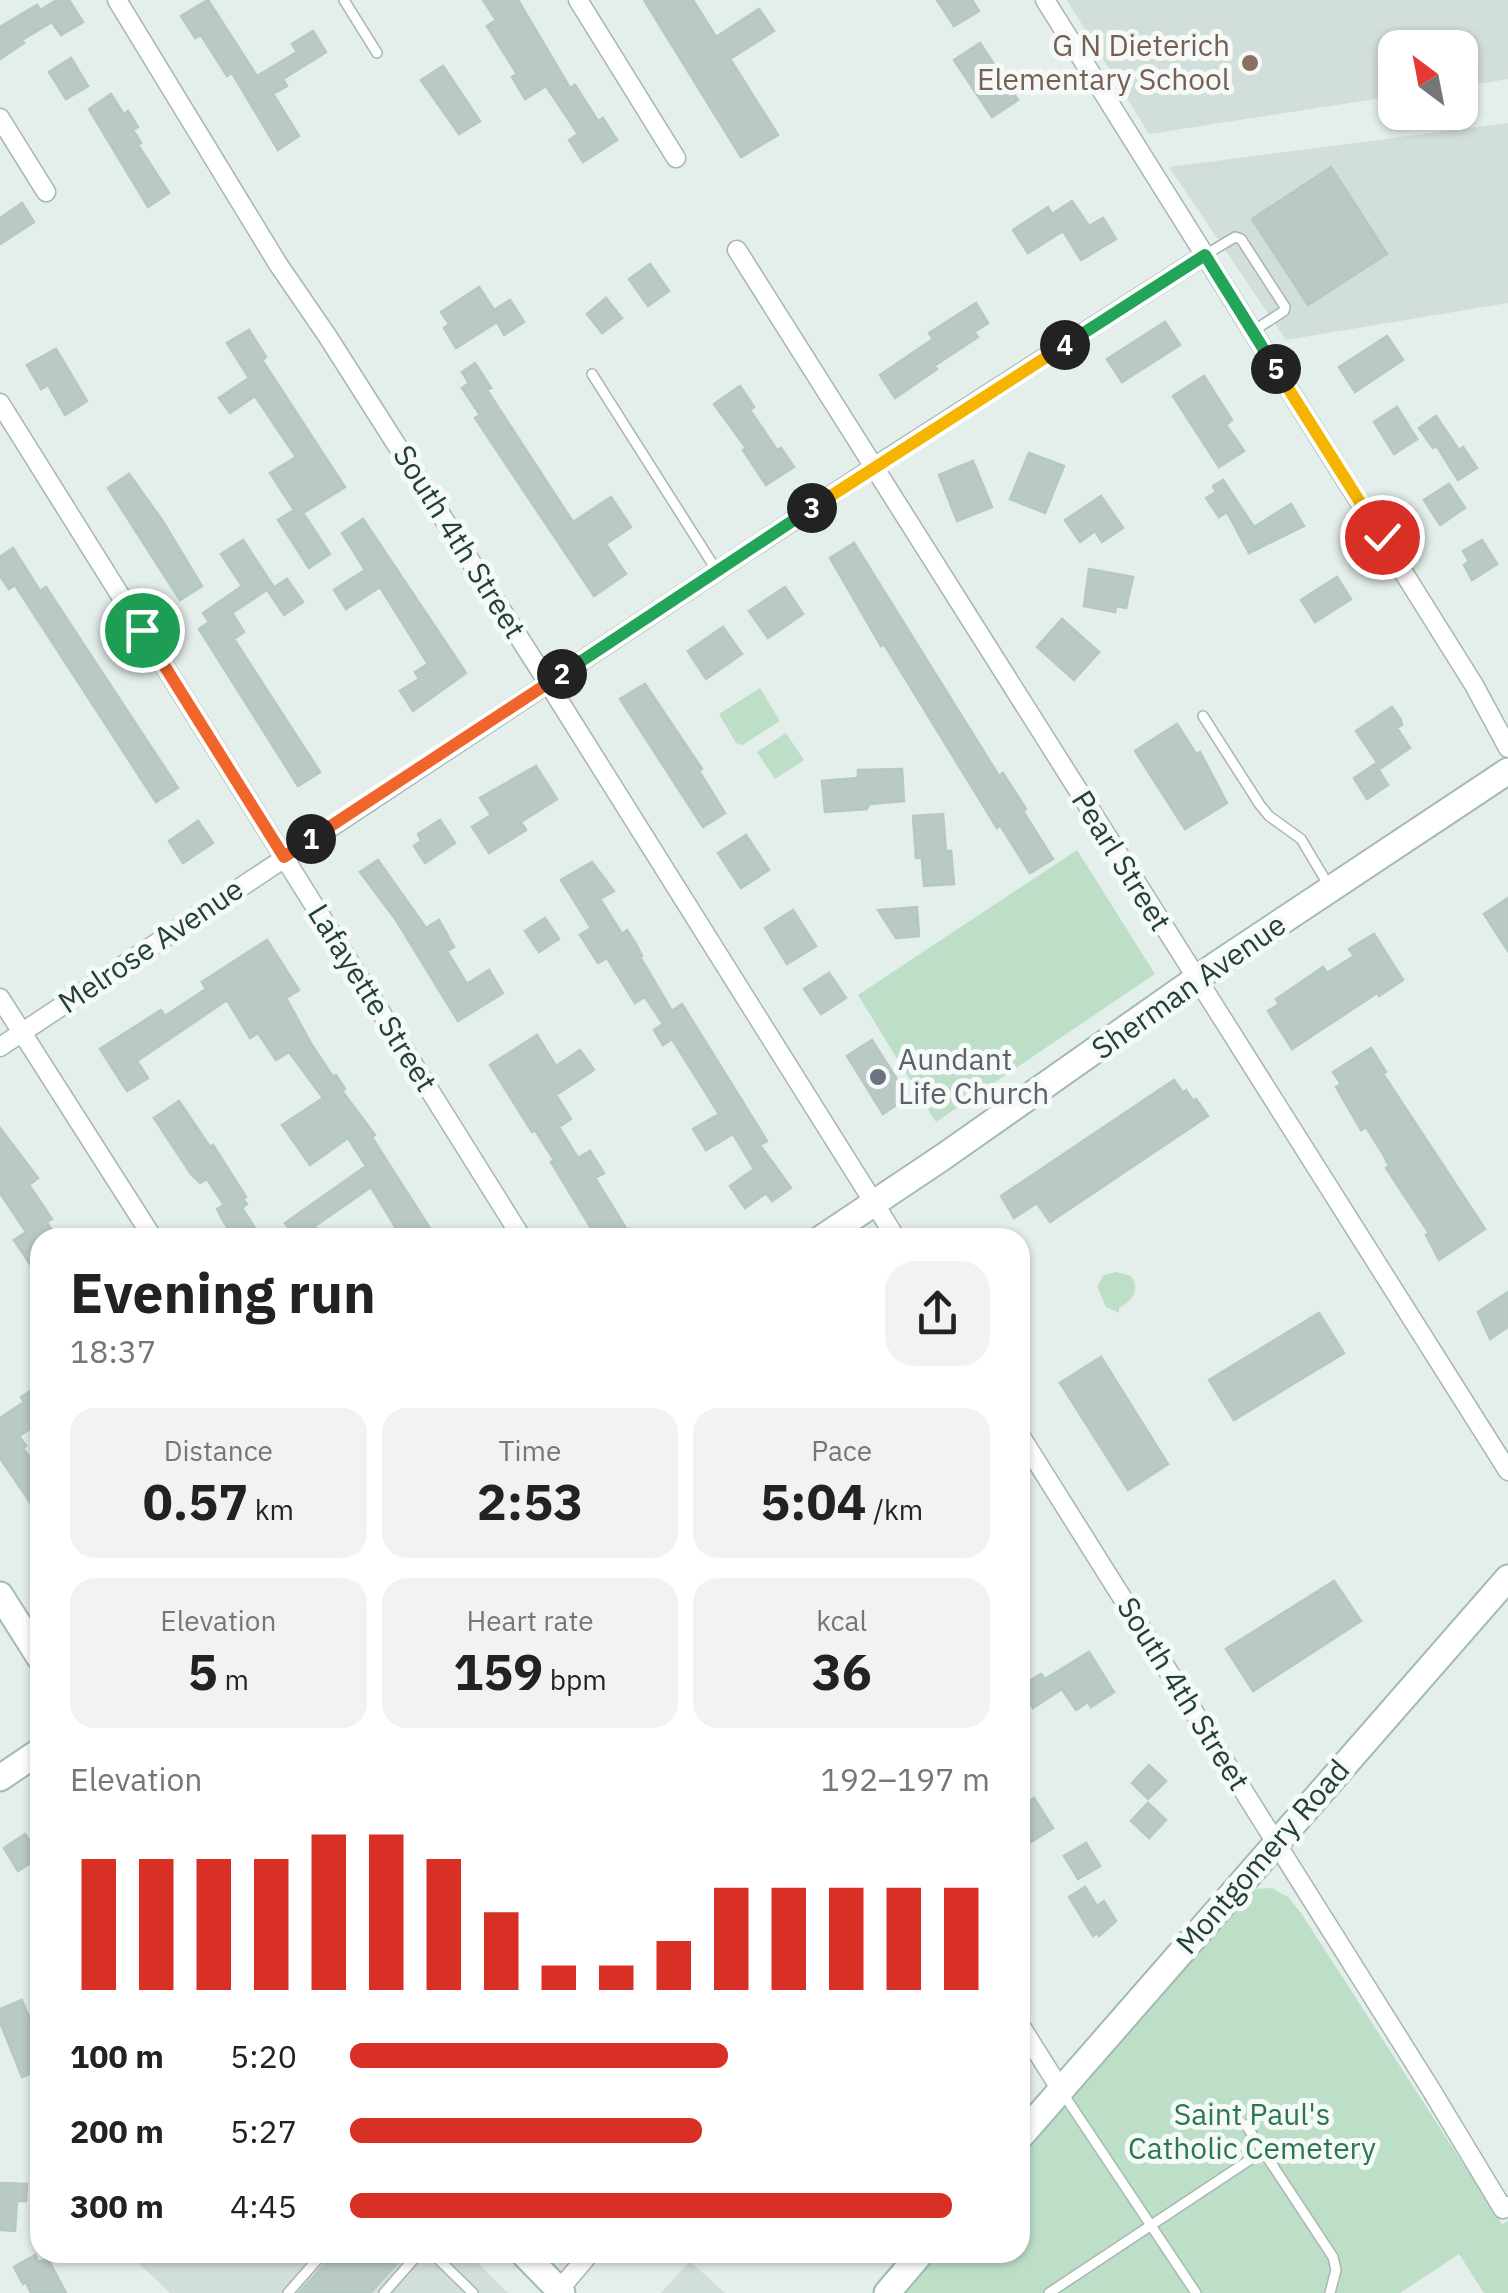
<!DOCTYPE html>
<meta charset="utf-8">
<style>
body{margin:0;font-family:"IBM Plex Sans",sans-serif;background:#f2f2f2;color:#222;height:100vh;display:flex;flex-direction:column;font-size:38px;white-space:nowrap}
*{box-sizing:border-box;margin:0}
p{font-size:32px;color:#767676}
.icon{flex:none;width:55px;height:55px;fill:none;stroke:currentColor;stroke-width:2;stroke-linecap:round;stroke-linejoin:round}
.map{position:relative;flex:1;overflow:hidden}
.details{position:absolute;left:30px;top:1228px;width:1000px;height:1035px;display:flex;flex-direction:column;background:#fff;border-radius:30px;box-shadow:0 2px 8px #0004}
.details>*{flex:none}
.needle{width:65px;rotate:328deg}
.tools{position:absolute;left:1378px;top:30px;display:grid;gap:20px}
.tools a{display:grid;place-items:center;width:100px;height:100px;border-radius:20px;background:#fff;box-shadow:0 2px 8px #0004;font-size:50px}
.pin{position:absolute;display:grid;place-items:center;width:85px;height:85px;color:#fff;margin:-42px;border:5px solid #fff;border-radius:50%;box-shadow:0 2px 10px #0007}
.km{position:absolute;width:50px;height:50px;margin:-25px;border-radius:50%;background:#222;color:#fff;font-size:28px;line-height:50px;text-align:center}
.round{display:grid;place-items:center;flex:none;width:105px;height:105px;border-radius:30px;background:#f2f2f2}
.headline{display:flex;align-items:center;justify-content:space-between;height:170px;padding:0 40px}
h1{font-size:55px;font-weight:700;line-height:75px}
.metrics{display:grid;grid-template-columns:repeat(3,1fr);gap:15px;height:170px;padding:10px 40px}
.metrics div{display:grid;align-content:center;border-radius:25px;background:#f2f2f2;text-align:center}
.metrics b{font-size:50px;font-weight:700}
.metrics small{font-size:28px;font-weight:400}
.metrics p{font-size:28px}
.chart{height:280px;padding:20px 40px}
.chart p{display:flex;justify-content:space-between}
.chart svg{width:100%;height:180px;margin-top:10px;stroke:#d93025;stroke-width:6}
ul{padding:0 40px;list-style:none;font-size:32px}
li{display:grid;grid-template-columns:160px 120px 1fr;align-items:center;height:75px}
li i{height:25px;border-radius:12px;background:#d93025}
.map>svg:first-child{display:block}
.built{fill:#d2ded9}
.green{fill:#bddfc8}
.building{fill:#b9c9c3;stroke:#b6c8c2;stroke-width:2.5}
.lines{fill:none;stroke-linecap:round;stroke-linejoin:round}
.lane-casing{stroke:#a6b6b2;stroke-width:12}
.street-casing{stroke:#a6b6b2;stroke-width:21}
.secondary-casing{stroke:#a2bab3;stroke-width:29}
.lane{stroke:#fff;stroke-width:9}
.street{stroke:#fff;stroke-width:18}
.secondary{stroke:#fff;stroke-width:25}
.split-1-casing{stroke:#fff;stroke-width:20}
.split-2-casing{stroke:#fff;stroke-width:20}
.split-3-casing{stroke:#fff;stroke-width:20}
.split-4-casing{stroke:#fff;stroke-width:20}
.split-5-casing{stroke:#fff;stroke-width:20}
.split-6-casing{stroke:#fff;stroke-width:20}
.split-1{stroke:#f0652b;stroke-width:12}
.split-2{stroke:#f0652b;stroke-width:12}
.split-3{stroke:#22a559;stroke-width:12}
.split-4{stroke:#f5b400;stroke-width:12}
.split-5{stroke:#22a559;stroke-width:12}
.split-6{stroke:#f5b400;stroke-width:12}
.education-dot{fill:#8d6e63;stroke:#f5faf8;stroke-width:4}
.worship-dot{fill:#6b7280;stroke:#f5faf8;stroke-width:4}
.labels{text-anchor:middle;stroke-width:10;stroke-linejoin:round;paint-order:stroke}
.education-label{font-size:30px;fill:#785e54;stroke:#f5faf8;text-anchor:end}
.street-label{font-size:30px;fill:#23403a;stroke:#f5faf8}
.worship-label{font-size:30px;fill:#5b616d;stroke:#f5faf8;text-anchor:start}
.park-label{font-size:30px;fill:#2c784e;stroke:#f5faf8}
</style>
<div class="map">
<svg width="1508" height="2293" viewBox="0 0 1508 2293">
<rect width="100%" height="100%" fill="#e4eeea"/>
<path class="built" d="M1067,0h441v79l-48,8v-39h-65v48l-246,38z
M1508,123v180l-222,37 -117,-173z
M128,2253h340l40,40h-338z
M690,2261l35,32h-64z"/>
<path class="green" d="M760,688l20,33 -38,24 -6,-2 -17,-29z
M786,733l18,27 -29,19 -18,-27z
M1077,850l78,124 -219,148 -78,-127z
M1116,1272l15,4c10,15 1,24 -12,32v5l-13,-6 -9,-21 7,-11z
M1272,1888l16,9 13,16 201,311 6,-3v72h-24l-25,-39 -59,39h-500l35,-40 85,-1v-98l222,-257 15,-8z"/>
<path class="building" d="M57,0h12l14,22 -22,13 -9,-13 -30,18 2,3 -24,16v-32l37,-22 3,5z
M208,0l49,76 40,-24 -5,-8 21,-13 13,21 -43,27 4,7 -14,8 26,42 -21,14 -46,-77 -5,3 -26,-41 -6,3 -14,-22z
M483,0h35l52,88 5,-3 23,36 5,-3 14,22 -34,22 -14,-22 9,-6 -32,-48 -21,13 -13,-22 5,-3 -30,-48 9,-6z
M644,0h49l23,37 43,-28 15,22 -44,28 48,76 -37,22z
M937,0h35l7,11 -25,15z
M980,43l38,57 -26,17 -38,-57z
M71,58l17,28 -22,13 -17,-27z
M443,66l37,55 -21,13 -38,-54z
M111,94l13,21 4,-4 10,16 -5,3 8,13 -3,2 31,48 -21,14 -59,-98z
M1331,167l56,87 -79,51 -56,-86z
M1072,201l17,25 14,-8 13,21 -35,21 -18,-29 -35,22 -15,-23 35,-23 4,7z
M22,203l12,19 -34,22v-26z
M650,264l19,27 -21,15 -19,-27z
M479,287l15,23 16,-10 14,22 -20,13 -7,-13 -41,26 -12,-20 5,-4 -8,-12z
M606,298l16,20 -20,15 -15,-19z
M976,303l12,20 -14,9 4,5 -44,29 3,3 -42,29 -15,-23 53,-36 -4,-6z
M1165,322l15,23 -58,37 -15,-23z
M249,330l17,27 -4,3 83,127 -42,26 27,41 -21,14 -31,-48 16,-10 -24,-37 26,-16 -41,-61 -25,17 -11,-15 30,-20 -22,-35z
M1387,336l16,24 -48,32 -16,-25z
M56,349l31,52 -22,14 -17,-30 -7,4 -14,-24z
M475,363l16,25 -4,2 86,132 38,-25 20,30 -25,17 20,30 -32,22 -119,-178 5,-3 -18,-27 7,-5 -7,-11z
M1204,376l28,44 -6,5 18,26 -25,16 -46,-71z
M740,386l14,21 -4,3 27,40 4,-2 13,19 -28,18 -23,-35 3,-2 -32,-44z
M1397,407l20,32 -23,15 -20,-32z
M1436,416l23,34 4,-3 14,21 -19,12 -22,-35 -3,3 -14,-20z
M1029,453l35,13 -19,47 -35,-14z
M973,461l19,46 -35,14 -18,-46z
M129,474l33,46 40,66 -22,14 -72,-112z
M1223,480l31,47 37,-23 13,22 -55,27 -22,-41 -8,5 -13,-19 10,-6 -3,-6z
M1449,484l16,24 -25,17 -16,-25z
M1101,496l22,32 -21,14 -7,-11 -15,11 -15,-22z
M363,519l103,154 -53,38 -13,-20 19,-12 -4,-7 13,-8 -48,-77 -34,22 -12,-19 31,-20 -23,-37z
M243,540l30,46 -41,27 12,19 -10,7 86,133 -22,14 -99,-157 10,-7 -6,-9 39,-27 -21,-32z
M1482,540l15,24 -25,16 -8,-15 5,-4 -6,-10z
M854,543l145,233 4,-3 23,36 -3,2 30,48 -23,14 -30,-48 -3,3 -113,-184 -3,2 -51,-88z
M13,548l27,43 6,-4 132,201 -22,14 -141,-217 -6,4 -9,-13v-19z
M1089,569l44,8 -7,31 -10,-2 -1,6 -31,-6z
M1337,577l14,22 -36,23 -14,-22z
M287,579l16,23 -19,13 -16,-24z
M785,587l18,27 -35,24 -19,-27z
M1062,619l37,33 -25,28 -37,-33z
M723,627l19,27 -36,25 -18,-28z
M645,684l57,85 -3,2 26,42 -22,14 -83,-128z
M1392,707l9,13 1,5 -5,3 13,20 -29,20 -25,-37z
M1177,724l19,30 4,-2 27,51 -42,26 -50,-78z
M1375,764l13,21 -21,14 -13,-21z
M536,766l21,33 -36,23 5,8 -37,23 -17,-26 19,-12 -11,-17z
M902,769l2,32 -35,3 -2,5 -42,3 -3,-31 36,-3v-8z
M943,814l3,37h5l3,33 -30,2 -2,-28h-6l-3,-42z
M440,820l15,23 -30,20 -11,-17 7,-5 -3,-7z
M198,821l15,22 -30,20 -14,-22z
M746,835l23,35 -28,18 -23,-35z
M378,860l48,68 13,-8 15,27 -7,4 20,33 22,-14 14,23 -45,28 -62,-101 -36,-48z
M592,862l22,29 -14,8 22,35 5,-4 9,14 6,12 -2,1 32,54 10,-7 85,137 -7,4 31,43 -19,13 -6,-8 -21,15 -15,-22 24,-17 -21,-35 -27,16 -13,-21 26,-15 -47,-75 -9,6 -9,-15 9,-6 -18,-27 -10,6 -28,-45 -9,5 -18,-28 11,-7 -30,-48z
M1508,898v53l-24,-37z
M917,907l2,29 -23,2 -18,-28z
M793,910l23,36 -29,18 -22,-36z
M545,918l14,21 -20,13 -14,-21z
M1374,934l29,46 -24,16 -2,-3 -85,56 -24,-38 11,-7 -3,-5 47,-32 4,6 27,-17 -5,-7z
M267,940l32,50 -13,8 26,47 21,32 3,-2 9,14 -3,2 33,44 -3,2 6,10 53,83 -12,8h-17l-31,-51 -56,39 3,5 -10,7h-13l-10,-15 81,-57 -18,-28 -38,27 -28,-40 41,-27 -34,-46 -13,8 -18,-27 -8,5 -23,-38 -90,61 11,17 -21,13 -27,-42 61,-39 4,6 41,-27 -4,-7z
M829,973l17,25 -25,16 -17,-25z
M537,1035l19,31 24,-16 14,20 -38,25 15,24 -12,8 19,31 12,-7 14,22 -9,5 37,60h-35l-46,-76 3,-2 -19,-30 -3,2 -42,-67z
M872,1040l36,57 -25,17 -36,-58z
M1371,1048l15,24 -3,2 102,155 -46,31 -13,-25 3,-2 -43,-65 3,-2 -6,-12 -17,-27 -5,3 -25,-43 5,-3 -8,-12z
M1174,1080l9,13 3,-3 7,11 3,-2 12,17 -158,106 -13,-19 -23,15 -13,-22z
M179,1101l31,46 3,-2 33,52 -3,2 4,5 -5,4 13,20 -14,10h-7l-12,-19 -5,-10 7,-4 -17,-26 -7,4 -9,-9 -37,-56z
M0,1128l38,50 -9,7 23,34 -5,3 5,9 -12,7v41l-26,-39 12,-8 -26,-39z
M1508,1292v35l-18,12 -12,-27z
M1319,1313l25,40 -110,67 -25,-40z
M1101,1357l67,107 -40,26 -68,-107z
M40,1385v42l-2,-3 -19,12 7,10 -3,2 17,25v44l-40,-59v-40l24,-16 -3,-5z
M1334,1581l27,40 -108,70 -27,-42z
M1089,1652l25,40 -23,15 -3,-5 -12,8 -14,-21 -29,19 -13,-21 21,-13 4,5z
M1149,1765l17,16 -18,18 -16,-16z
M1034,1798l19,30 -22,14 -11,-18v-17z
M1148,1803l18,17 -17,18 -18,-17z
M25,1834l15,23 -22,14 -14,-23z
M1086,1843l14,23 -22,13 -14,-23z
M1085,1887l12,19 7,-5 12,20 -17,15 -2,-3 -4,3 -24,-39z
M22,2000l18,44v26l-18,7 -22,-55v-13z
M0,2183l27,1 -1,17h-9l-2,30 -15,-1z
M336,2252h71l-37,41h-71z
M35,2255l3,7 10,-3 18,34h-35l-5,-11 -3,2 -9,-17z"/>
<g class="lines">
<g class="lane-casing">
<path id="lane" d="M344,0l33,53
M1205,255l30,-18 6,2 44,68 -1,4 -31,20
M592,374l125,197
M1203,716l57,89 9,11 32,23 28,47
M1062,2092l134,201
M1246,2125l87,132 3,13 -6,23
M431,2252l42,41
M288,2293l36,-41
M384,2293l36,-41
M1049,2293l214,-142"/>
</g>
<g class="street-casing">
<path id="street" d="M117,0l161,264 50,73 220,346 348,555
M578,0l98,158
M1045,0l429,685 34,63
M0,118l46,74
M737,250l771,1221
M0,403l522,835
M0,998l153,240
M0,1047l874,-580 331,-212
M1020,1435l410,653 73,121 5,-3
M1020,2025l41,65
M559,2290l32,-38"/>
</g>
<g class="secondary-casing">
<path id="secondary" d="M822,1238l121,-81 273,-192 292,-194
M0,1595l40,63
M0,1778l40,-27
M1020,2137l488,-559
M522,2252l40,41
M887,2293l35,-41"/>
</g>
<use href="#lane" class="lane"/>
<use href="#street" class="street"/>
<use href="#secondary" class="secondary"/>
</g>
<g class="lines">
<g class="split-1-casing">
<path id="split-1" d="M142,630l142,227 27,-18"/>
</g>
<g class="split-2-casing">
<path id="split-2" d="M311,839l251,-165"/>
</g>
<g class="split-3-casing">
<path id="split-3" d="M562,674l250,-166"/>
</g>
<g class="split-4-casing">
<path id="split-4" d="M812,508l253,-163"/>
</g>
<g class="split-5-casing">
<path id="split-5" d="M1065,345l140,-90 71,114"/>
</g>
<g class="split-6-casing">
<path id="split-6" d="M1276,369l106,168"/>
</g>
<use href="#split-1" class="split-1"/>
<use href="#split-2" class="split-2"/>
<use href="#split-3" class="split-3"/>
<use href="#split-4" class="split-4"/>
<use href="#split-5" class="split-5"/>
<use href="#split-6" class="split-6"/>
</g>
<circle class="education-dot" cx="1250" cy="63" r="10"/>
<circle class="worship-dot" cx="878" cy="1077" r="10"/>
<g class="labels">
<g class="education-label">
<text x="1230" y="56">G N Dieterich<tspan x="1230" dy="34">Elementary School</tspan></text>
</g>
<g class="street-label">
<text transform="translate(459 542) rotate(58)" y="10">South 4th Street</text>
<text transform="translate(1121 861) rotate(58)" y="10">Pearl Street</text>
<text transform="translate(151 946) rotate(-34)" y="10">Melrose Avenue</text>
<text transform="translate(1189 987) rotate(-35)" y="10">Sherman Avenue</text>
<text transform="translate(372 998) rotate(58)" y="10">Lafayette Street</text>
<text transform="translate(1183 1694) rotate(58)" y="10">South 4th Street</text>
<text transform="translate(1263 1857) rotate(-49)" y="10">Montgomery Road</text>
</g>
<g class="worship-label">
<text x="898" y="1070">Aundant<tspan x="898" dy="34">Life Church</tspan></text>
</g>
<g class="park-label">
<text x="1252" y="2125">Saint Paul's<tspan x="1252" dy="34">Catholic Cemetery</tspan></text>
</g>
</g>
</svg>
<div class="tools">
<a><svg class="needle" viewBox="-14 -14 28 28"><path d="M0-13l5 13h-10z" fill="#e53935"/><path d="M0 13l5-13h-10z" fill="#767676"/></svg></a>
</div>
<div class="pin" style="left:142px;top:630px;background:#1e9e55"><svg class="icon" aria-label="arrive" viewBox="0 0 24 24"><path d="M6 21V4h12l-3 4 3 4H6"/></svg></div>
<div class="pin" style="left:1382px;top:537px;background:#d93025"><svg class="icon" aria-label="check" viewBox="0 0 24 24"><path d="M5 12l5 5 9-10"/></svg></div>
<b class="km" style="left:311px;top:839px">1</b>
<b class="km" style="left:562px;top:674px">2</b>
<b class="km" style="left:812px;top:508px">3</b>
<b class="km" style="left:1065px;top:345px">4</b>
<b class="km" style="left:1276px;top:369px">5</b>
<section class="details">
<div class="headline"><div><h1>Evening run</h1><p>18:37</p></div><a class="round"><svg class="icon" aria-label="share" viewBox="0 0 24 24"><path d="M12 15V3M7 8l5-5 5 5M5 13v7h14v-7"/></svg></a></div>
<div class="metrics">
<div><p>Distance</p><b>0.57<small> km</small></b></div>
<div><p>Time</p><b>2:53</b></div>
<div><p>Pace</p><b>5:04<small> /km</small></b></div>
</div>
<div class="metrics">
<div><p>Elevation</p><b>5<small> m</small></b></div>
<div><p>Heart rate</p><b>159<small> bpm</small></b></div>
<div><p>kcal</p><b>36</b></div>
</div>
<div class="chart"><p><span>Elevation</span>192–197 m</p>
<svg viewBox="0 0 160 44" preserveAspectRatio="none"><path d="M5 44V12M15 44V12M25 44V12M35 44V12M45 44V6M55 44V6M65 44V12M75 44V25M85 44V38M95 44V38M105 44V32M115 44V19M125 44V19M135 44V19M145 44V19M155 44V19"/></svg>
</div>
<ul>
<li><b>100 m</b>5:20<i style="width:59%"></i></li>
<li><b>200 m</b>5:27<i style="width:55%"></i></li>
<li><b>300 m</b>4:45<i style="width:94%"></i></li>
</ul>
</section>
</div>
